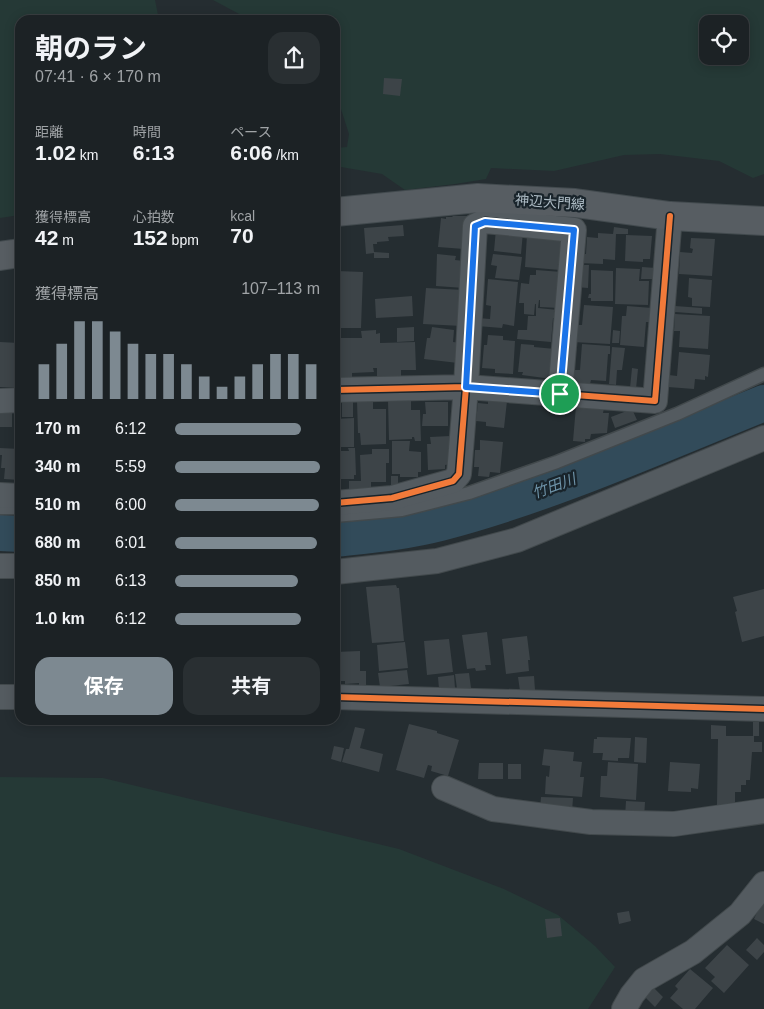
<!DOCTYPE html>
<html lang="ja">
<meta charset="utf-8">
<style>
body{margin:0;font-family:Arial,"Noto Sans JP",sans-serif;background:#292f32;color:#f1f3f6;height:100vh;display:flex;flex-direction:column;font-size:19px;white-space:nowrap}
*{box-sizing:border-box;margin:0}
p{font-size:16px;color:#a0a4a7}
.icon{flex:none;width:28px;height:28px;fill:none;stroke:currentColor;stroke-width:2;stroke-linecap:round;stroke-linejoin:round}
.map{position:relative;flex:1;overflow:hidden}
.sheet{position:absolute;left:15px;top:15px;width:325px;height:710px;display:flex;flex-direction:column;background:#1c2225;border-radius:15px;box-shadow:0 2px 12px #0003,0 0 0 1px #3a3f42}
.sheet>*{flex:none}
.tools{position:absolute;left:699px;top:15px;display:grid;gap:10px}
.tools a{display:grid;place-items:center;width:50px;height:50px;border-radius:10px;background:#1c2225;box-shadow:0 2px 12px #0003,0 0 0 1px #3a3f42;font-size:25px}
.pin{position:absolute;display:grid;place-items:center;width:42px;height:42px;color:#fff;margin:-21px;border:2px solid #fff;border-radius:50%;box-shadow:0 1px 5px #0007}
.round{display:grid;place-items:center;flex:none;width:52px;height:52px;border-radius:15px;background:#292f32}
.headline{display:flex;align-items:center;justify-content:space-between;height:85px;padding:0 20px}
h1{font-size:28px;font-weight:700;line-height:38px}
.metrics{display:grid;grid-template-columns:repeat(3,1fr);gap:8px;height:85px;padding:5px 20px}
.metrics div{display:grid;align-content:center}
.metrics b{font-size:21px;font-weight:700}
.metrics small{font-size:14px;font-weight:400}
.metrics p{font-size:14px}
.chart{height:140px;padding:10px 20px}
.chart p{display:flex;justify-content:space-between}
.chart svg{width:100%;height:90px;margin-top:5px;stroke:#7d8991;stroke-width:6}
.button{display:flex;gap:10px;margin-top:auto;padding:10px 20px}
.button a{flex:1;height:58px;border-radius:15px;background:#7d8991;color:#fff;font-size:20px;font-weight:700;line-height:58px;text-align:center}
.button a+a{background:#292f32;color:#f1f3f6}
ul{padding:0 20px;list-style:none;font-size:16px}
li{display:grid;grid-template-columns:80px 60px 1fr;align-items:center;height:38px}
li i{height:12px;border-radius:6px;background:#7d8991}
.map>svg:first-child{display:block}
.green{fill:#253936;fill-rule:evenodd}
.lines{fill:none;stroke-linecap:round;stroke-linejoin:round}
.river{stroke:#324b5a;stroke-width:36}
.building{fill:#3d4448}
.service-casing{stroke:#42494c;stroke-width:15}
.minor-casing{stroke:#42494c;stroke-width:26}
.primary-casing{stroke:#424a4e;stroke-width:30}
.service{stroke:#545b60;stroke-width:12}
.minor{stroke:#545b60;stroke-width:24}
.primary{stroke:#575d62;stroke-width:28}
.cycleway-casing{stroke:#19242b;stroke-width:9}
.cycleway{stroke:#f17a3a;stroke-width:6}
.route-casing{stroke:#fff;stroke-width:10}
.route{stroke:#1a73e8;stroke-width:6}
.labels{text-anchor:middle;stroke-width:4.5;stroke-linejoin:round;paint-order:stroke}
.street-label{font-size:14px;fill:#adbbc4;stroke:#19242b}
.water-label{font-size:15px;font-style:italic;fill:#6e93a8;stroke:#19242b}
</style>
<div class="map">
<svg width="764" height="1009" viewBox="0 0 764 1009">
<rect width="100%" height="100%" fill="#252d31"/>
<path class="green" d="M0,0h155l4,20h-139v195l-20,3z
M213,0h551v174l-11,4 -34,-17 -59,-7 -36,1 -70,16 -63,-3 -5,11 -31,5 -50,6 -23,-16 -47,-8v-18l12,-1 2,-13 -10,-31 -4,-3v-80h-90l-4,-5zM708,24h32v32h-32z
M0,777l103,1 296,71 105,40 54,26 37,31 20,21 -27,42h-588z"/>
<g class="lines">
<path class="river" d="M0,533l20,1
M335,539c35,-4 70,-7 105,-16 111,-29 217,-77 324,-120"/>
</g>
<path class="building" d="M384,78l18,1 -2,17 -17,-2z
M452,216h16v10l-4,23 -26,-2 3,-29 5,1v-2h7z
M403,225l1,11 -16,1 1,4 -12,1v2h-4l1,8 15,1v5h-15v-5l-8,1 -2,-26z
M614,227l14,2v5h-12l-1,26 -12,-1v5l-24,-1 1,-9h6l1,-17 11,1v-5l15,1z
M496,229l27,3 -2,22 -27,-3z
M527,235h32v6h4l-3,29 -35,-3z
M626,235l26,1 -2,23h-7v3l-18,-1z
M691,238l24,1 -3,37 -33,-2 1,-22 12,1 1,-4 -3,-1z
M437,254l19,2 -1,4 9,1v27l-28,-2z
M493,254l29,3 -3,23 -24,-2 2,-12 -6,-1z
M577,265h12l-1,23 -12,-1z
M642,267l14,1 -1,11h-14z
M616,268l24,1 -1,12h10l-1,24 -33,-1z
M536,270l26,2 -3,36 -19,-1v-7h-1l-1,8 20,2v8h-5l-2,24 -34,-3 1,-9h9l1,-14h8v-12h-1l-1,11 -10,-1v-11h-5l2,-20 8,1 1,-9h6z
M591,270l22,1v30h-22v-3h-3l1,-4h2z
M337,271l26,1 -2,56h-21v-11h-5z
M689,278l23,2 -2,27 -18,-1v-8l-4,-1z
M488,279l30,3 -4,44 -11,-2 -1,4 -25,-2 1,-8 12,1 1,-13 -5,-1z
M426,288l38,2 -2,36 -39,-2z
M412,296l1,20 -37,2 -1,-19z
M584,305l29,2 -3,37 -37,-2 1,-17h8z
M627,306l25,2 -1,14h-5l-2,25 -24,-2 2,-29h4z
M675,306l27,2v6l-27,-2z
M675,314l35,2 -2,33 -29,-2 1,-16h-6z
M414,327v14l-17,1v-14z
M432,327l22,3 -1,12 8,1 -3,20 -34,-4 3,-21h3z
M376,330v4l4,-1v10l35,-1 1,28h-15v8l-24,1v-11h-4l1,4 -22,1v6l-11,1 -1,-42h22l-1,-7z
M613,330l7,1 -1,12h-7z
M488,335l15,1v4l12,1 -2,33 -18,-1v-4l-13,-1 2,-23h3z
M0,342l19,1 1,44h-20z
M335,344h2l2,36h-4z
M521,344l13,1v2l21,2 -3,30 -30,-4 1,-3h-5z
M582,344l28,2v8h-2l-2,27 -15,-1 -1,4 -17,-1 1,-13h6z
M612,347l13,1 -3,22h-5l-1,15 -7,-1z
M679,352l31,3 -2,22 -3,-1v4l-10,-1 -1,10 -26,-2 1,-12 8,1z
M632,368l6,1 -2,20 -6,-1z
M488,399l19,2 -3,27 -18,-2v-4l-10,-1 2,-18 10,1z
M411,400v10h9l1,31h-6l-1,-4h-2v2l-23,1 -1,-39z
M342,401h11v16h-11z
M357,401h16v8h13v35l-25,1 -1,-12h-2z
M425,402h23v24h-26l1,-12h3z
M576,406l28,2 -1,5h6l-2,20 -16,1 -1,5h-5v3l-12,-1z
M632,409l5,11 -22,8 -4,-11z
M0,412h12v15h-12z
M354,418v29h-19v-28z
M450,436l1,28 -6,1v4l-17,1 -1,-26h4l-1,-7z
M480,440l23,2 -3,31 -10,-1 -1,5 -11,-1 1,-9h-5l1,-17h5z
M392,441h18l-1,10 12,1v20h-3v5h-18v-3h-8z
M0,448l20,1v31l-16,-1 1,-11h-4l1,-13h-2z
M348,448h7l1,27h-2v4h-19v-28h14z
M372,449h17v14h-3v19h-15v10h-22v-11h12l-1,-26 12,-1z
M391,476h7v13h-7z
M396,585l1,3h2l5,53 -32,2 -6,-56z
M764,589v47l-22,6 -7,-30 2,-1 -4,-14z
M487,632l4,33h-6l1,5 -10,1 -1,-3 -8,1 -5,-34z
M527,636l3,24h-2l1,11 -23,3 -4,-35z
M449,639l4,33 -26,3 -3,-34z
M405,642l3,26 -29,3 -2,-26z
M360,651v20h6v14l-7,1v-3l-14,1v-3h-10v-29z
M407,670l2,14 -29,3 -2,-14z
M469,673l2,15 -14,1 -2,-15z
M454,675l1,13 -16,1 -1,-12z
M534,676l1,14 -15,1 -2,-14z
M753,722h6v14h-5v6h8v10h-10l-2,28h-4v5h-5v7h-6v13h-18l1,-66h-7v-14l15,1v10h27z
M409,724l28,7v2l22,7 -11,36 -17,-5 1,-5 -4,-1 -4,13 -28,-8z
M355,727l10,2 -5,19 23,6 -4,18 -37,-10 4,-13h3z
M597,737l34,1 -2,20h-11v3l-16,-1 1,-7h-10l1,-14h3z
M635,737l12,1 -1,25 -12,-1z
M334,746l10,2 -3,14 -10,-3z
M544,749l30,3 -1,9 9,1 -2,15h4l-2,20 -37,-3 1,-18 3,1 1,-11 -8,-1z
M608,762l30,2 -2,36 -36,-3 1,-21h6z
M670,762l30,2 -2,25 -7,-1v4l-23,-1z
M479,763h24v16h-25z
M508,764h13v15h-13z
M541,797l32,1 -1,14 -32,-2z
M626,801l19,1 -1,16 -19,-1z
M764,897v27l-10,-5z
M629,911l2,10 -12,3 -2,-11z
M560,918l2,18 -15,2 -2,-19z
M757,938l7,7v7l-7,8 -11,-10z
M727,945l22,20 -25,28 -13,-12 4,-4 -10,-9z
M690,969l23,19 -18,21h-12l-13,-11 8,-9 -3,-3z
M651,985l12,12 -8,10 -13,-13z"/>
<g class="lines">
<g class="service-casing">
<path id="service" d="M0,508h20
M335,516l67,-6 67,-17 88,-31 120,-48 87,-40"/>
</g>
<g class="minor-casing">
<path id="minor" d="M335,390l131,-3 9,-161 10,-5 89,9 -14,164
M0,401l20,-1
M0,495l20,1
M335,503l57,-5 61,-17 6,-7 7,-87 189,14 15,-185
M0,566h20
M335,572l102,-11 80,-21 247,-102
M0,697h20
M335,697l429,12
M444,788l49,21 98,13 83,2 90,-13
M624,1009l8,-14 12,-15 49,-28 47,-38 24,-30"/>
</g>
<g class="primary-casing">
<path id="primary" d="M335,212l143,-14 97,5 95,13 94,5
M0,256l20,-3"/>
</g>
<use href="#service" class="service"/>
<use href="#minor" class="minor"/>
<use href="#primary" class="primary"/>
<g class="cycleway-casing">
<path id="cycleway" d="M335,390l131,-3 9,-161 10,-5 89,9 -14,164
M335,503l57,-5 61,-17 6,-7 7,-87 189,14 15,-185
M335,697l429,12"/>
</g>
<use href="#cycleway" class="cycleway"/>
</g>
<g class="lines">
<g class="route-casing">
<path id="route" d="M485,222l89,8 -14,164 -94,-7 9,-161z"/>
</g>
<use href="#route" class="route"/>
</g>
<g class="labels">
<g class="street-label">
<text transform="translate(550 202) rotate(4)" y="5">神辺大門線</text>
</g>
<g class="water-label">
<text transform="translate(554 486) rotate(-20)" y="5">竹田川</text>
</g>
</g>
</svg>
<div class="tools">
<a><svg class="icon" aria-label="locate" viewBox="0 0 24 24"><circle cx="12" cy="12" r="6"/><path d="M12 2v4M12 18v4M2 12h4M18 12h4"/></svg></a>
</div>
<div class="pin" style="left:560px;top:394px;background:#1e9e55"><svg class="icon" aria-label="arrive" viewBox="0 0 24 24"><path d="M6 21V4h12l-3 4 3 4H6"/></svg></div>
<section class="sheet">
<div class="headline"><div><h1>朝のラン</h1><p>07:41 · 6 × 170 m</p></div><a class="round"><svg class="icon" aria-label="share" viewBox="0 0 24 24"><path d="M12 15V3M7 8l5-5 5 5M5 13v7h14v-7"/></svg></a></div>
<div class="metrics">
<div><p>距離</p><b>1.02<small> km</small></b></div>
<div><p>時間</p><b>6:13</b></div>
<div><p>ペース</p><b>6:06<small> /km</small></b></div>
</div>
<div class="metrics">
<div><p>獲得標高</p><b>42<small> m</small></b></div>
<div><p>心拍数</p><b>152<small> bpm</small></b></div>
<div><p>kcal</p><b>70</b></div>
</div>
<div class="chart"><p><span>獲得標高</span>107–113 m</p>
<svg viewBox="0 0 160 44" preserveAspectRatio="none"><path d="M5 44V27M15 44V17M25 44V6M35 44V6M45 44V11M55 44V17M65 44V22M75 44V22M85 44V27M95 44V33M105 44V38M115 44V33M125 44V27M135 44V22M145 44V22M155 44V27"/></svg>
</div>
<ul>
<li><b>170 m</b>6:12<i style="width:87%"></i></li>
<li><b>340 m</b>5:59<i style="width:100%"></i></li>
<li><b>510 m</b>6:00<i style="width:99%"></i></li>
<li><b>680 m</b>6:01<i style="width:98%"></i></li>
<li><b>850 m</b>6:13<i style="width:85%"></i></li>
<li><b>1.0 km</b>6:12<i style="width:87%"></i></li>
</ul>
<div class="button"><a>保存</a><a>共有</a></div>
</section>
</div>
